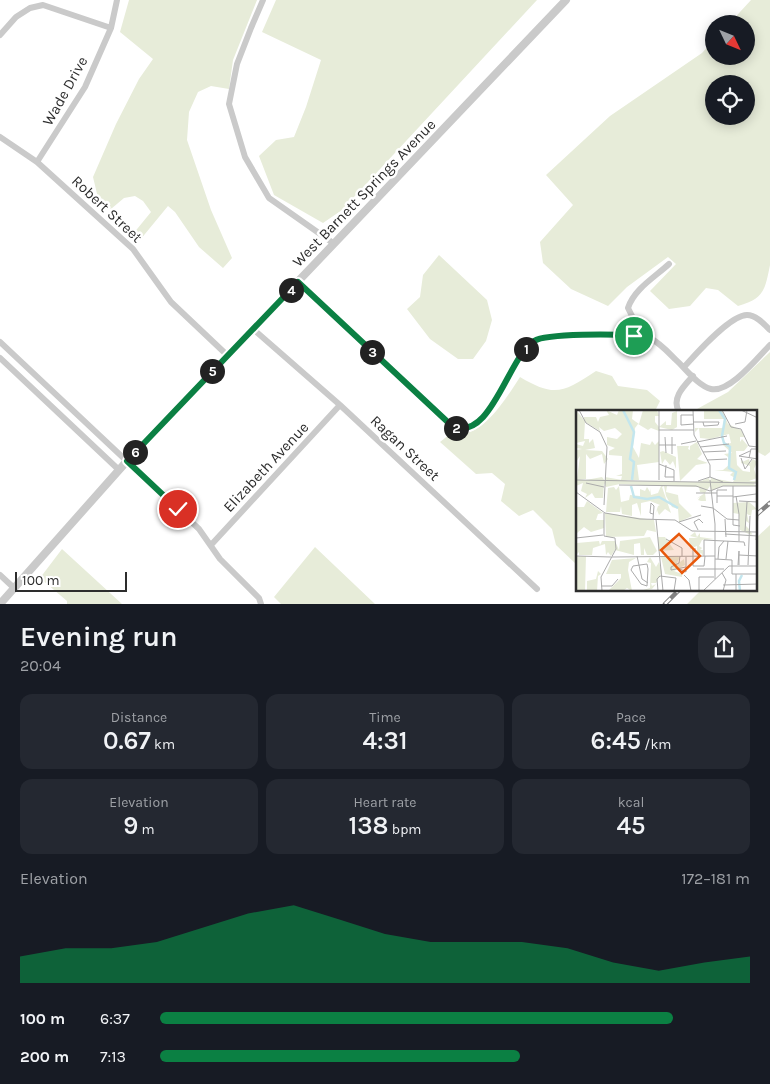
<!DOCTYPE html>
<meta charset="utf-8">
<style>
body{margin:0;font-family:Karla,sans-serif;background:#242831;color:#f1f3f6;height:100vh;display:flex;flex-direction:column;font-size:19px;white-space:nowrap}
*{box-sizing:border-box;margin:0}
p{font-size:16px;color:#9ea1a6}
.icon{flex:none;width:28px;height:28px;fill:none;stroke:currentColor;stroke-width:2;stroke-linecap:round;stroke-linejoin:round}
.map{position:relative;height:604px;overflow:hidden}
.side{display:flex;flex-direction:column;background:#171b24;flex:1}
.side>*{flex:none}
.needle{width:32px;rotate:133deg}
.controls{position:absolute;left:705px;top:15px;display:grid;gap:10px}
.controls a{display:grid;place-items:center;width:50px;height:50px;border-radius:50%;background:#171b24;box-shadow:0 2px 12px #0003;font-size:25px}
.scale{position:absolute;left:15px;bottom:12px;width:112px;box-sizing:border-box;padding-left:5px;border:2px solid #2d2d2d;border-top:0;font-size:14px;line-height:18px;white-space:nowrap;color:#2d2d2d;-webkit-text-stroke:4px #fff;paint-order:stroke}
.pin{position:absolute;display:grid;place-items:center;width:42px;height:42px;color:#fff;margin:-21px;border:2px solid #fff;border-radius:50%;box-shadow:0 1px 5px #0007}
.km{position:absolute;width:25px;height:25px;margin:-12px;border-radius:50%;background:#222;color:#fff;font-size:14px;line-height:25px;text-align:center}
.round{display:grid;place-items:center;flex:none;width:52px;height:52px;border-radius:20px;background:#242831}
.headline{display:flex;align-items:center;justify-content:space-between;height:85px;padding:0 20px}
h1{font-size:28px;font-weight:600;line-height:38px}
.figures{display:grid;grid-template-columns:repeat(3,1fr);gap:8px;height:85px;padding:5px 20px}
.figures div{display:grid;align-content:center;border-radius:12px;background:#242831;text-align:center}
.figures b{font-size:25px;font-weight:600}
.figures small{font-size:14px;font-weight:400}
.figures p{font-size:14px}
.chart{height:140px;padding:10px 20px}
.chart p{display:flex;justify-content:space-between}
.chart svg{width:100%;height:90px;margin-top:5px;fill:#0b8043;opacity:.7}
ul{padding:0 20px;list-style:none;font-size:16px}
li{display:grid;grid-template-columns:80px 60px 1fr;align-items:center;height:38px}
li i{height:12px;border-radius:6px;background:#0b8043}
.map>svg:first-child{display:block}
.green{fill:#e7ecd9;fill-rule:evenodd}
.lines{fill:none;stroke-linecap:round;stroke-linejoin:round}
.minor{stroke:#cacaca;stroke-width:6}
.tertiary{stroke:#cacaca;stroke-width:8}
.rail-casing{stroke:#828282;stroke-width:4.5}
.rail{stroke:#fff;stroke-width:2.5;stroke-dasharray:8;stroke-linecap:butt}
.route-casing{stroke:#fff;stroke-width:10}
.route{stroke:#0b8043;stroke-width:6}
.labels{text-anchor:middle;stroke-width:5;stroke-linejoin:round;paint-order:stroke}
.street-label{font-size:15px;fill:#2d2d2d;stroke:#fff}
.inset-river{fill:none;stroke:#c3e6ee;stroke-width:2.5}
.inset-road{fill:none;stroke:#ababab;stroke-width:1}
.view{fill:#e8590c;fill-opacity:0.15;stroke:#e8590c;stroke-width:2.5}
.inset-edge{fill:none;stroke:#2d2d2d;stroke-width:2.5}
</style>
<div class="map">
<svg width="770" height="604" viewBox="0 0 770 604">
<rect width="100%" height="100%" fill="#fff"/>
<path class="green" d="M129,0h128l-24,60 -4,29 -18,-3 -13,6 -9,20 -2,28 24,70 21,48 -9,10 -24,-21 -24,-35 -7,-6 -28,34 -7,-6 18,-22 -8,-11 -8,-5 -11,2 -13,11 -13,-11 -5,-21 23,-53 23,-45 14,-20 -33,-27z
M276,0h261l-195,210 -19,13 -49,-28 -15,-39 17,-16 18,-3 12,-30 15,-47 -59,-28z
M751,0h19v265c-5,25 -6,34 -32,41l-20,-16 -12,-2 -16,18 -21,3 -19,-18 26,-27 -8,-7 -41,30 -19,19 -37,-17 -28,-26 -3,-21 33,-37 -27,-30 64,-59 92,-63 12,-13v16h32v-32h-17zM714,84h32v32h-32z
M439,255l48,45 5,20 -6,21 -13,18h-15l-28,-20 -23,-30 13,-12 3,-22z
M770,352v100l-5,4 -9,-5v-39l-26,-1 -1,-2 -3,2h-26l-3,-2 31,-17z
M596,371l16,5 6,10 29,4 13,11 -5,10 -77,1 -1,153 -21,-20 -4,-16 -19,-19 -14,6 -18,-15 4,-17 -13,-11 -16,1 -36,-32 10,-8c31,7 55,-34 70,-57 35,21 44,15 76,-6z
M770,525v79h-83l14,-14h55v-52z
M315,547l60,57h-94l-7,-7z
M62,549l60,55h-55v-3l-27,-23z"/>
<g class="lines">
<path class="minor" d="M263,0l-12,28 -14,36 -8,40 16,53 24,41 64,45
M0,35l16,-18 14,-9 13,-3 68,23
M0,137l37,25 96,87 38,53 56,53
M37,162l48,-75 26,-59 6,-28
M298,282l154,144c42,18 54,-73 84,-86 10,-4 24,-3 34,-4 22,-1 43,-2 65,0 4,0 10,0 15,2 10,5 18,14 26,22 9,8 22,26 35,29 19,4 47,-32 59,-44
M253,329l87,76 197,184
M648,337l-16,-21 -4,-8c6,-19 27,-31 41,-44
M0,342l199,187 21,30 39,39 2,6
M0,358l119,112
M684,367c12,-13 46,-52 63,-52 9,0 17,9 23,15
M679,412c-8,-14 5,-26 14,-36
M211,545l129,-140
M0,575l14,13"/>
<path class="tertiary" d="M0,604l127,-143 439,-461"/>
<g class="rail-casing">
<path id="rail" d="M756,515l14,-12
M665,604l14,-14"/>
</g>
<use href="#rail" class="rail"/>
</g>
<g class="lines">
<g class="route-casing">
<path id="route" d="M178,509l-51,-48 171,-179 154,144c39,17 56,-69 82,-85 13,-8 83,-7 100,-5"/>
</g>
<use href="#route" class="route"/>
</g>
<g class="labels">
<g class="street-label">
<text transform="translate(65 91) rotate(-61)" y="5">Wade Drive</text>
<text transform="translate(364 193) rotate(-46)" y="5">West Barnett Springs Avenue</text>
<text transform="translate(107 209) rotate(43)" y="5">Robert Street</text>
<text transform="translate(405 448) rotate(43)" y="5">Ragan Street</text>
<text transform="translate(266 467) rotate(-47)" y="5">Elizabeth Avenue</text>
</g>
</g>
<g transform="translate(576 410)">
<rect width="181" height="181" fill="#fff"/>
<path d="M0,0l8,10v-3h12l2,5 2,-5 9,-2 -3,-5 11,5 2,-5h14l-1,9 7,5 4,-14h14l2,6h-4v6l4,5 7,-6v4h5l1,-12 5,-2v16l-5,3 -13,-3v4l-8,-3 -3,2 -10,-6 -3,4 -2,19 6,11 2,-15 9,2 2,-4 3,4 4,-4v21l-22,3 2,15h-18l1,-4h-6l6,-2v-18l-13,-1v-4l6,-3 -8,-3v-8l10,2 5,-5 -7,-6 -11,3 -5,-4 1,4 -15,-9 -1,17h5v4l4,-4 2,9 -10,2 17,1 6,8 -4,5 -2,-10 -12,5 -4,-5v25l-7,1h7l16,-3 3,4v-4l23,4 41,1h29l11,-4 1,4 1,-4 22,4 2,-4 -5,-3 3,-3 -19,-2h9l6,-5 -1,-8 -4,-3 8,-1 -9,-8 8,-2 -2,-9 -19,5 -10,-1 -1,-10 -4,4v-4h28l1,-9h-20v-8l18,-1 6,14 13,6 4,7h-5v5l2,-3 6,7 -4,5h-8l1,14 6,6 7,1v-6l-9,-3v-4l1,3 7,-3 1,4 3,-4 4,3 -3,7 3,9 -8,3h8l-3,3 3,2h-35l-11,5 3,2 -3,-1 -1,-6 -5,7 1,8h-5l-3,-1 2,-3 -4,2 9,-6 -5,-1 -1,-5 -32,-1 -1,6 12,3 1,8 13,13 -13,6 -1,-13 -6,-2 -6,-11 -2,-10 -2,1 9,26 -6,-4 -6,6 -2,-5 -3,8 4,-12 2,-1 -10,-4 -9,2v13l-4,-13 -5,2v11l-10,-2 -1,-8 -1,6h-14l2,-24 6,-1 2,3 3,-4 2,16 8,-2 1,-5 10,1v-7l5,2 2,-4 3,5v-4l1,7 7,-2 3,-7 -41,-2 -14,3 -2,-4 -1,15h-8l-3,-5 -7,5 2,-4 -6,-3 2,-8 -7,3 4,-30 -4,6v-12l6,-1 -6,-1v-4l7,2 2,-5 -9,2zM121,32l5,12 -5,5 11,4 -12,2 -16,16 -3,-35h12l-1,3 2,1v-4zM87,41l13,6v12l-3,-8 -3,4 -5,-6 -3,5 -2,-12zM11,91l16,12 -5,1 -2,6h8v8l-13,4 -7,-5 -7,6 -1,-26h8zM173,92l8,7 -5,1 -1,6 -4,-2 2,9 -3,-2v5l3,3 3,5 -1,1 -11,-5 -1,-16 -6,-1v-10zM29,103l49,7 2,12 -9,-2 -3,6 -38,1zM119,122l2,5 3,-4v4l14,2 -12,1 -3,6 3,2 -2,2h3v6l-2,-3 -4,3v-10l-7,3 -1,-11h9l-8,-2zM74,127l7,14 -4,4h-6l-3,-7v7h-3l-1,-12 -6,1v11l-19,-5 -4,6 -3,-4 -2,3 -1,-11 -12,4 -1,7h-13v-3l-3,3 1,-12 22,-2 1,4 2,-4h13l4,9 1,-9zM82,127h7l9,13 -16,1zM0,146h10l-1,35h-9zM74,147l6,10 3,-5 3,10 -6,11h-5l1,3 4,-2 -4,5 -12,2 10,-3 1,-25 -4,-1zM85,147h19l-4,8 8,-6 1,6 -11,6 8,3v3l-17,-3zM60,148l-7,4 -1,8 4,21 -5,-3 -4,3h-15l13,-13v-4h-15l6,-14zM22,161l3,3 -3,2 -1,15h-10v-10l9,-2z" fill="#e7ecd9"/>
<path class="inset-river" d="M47,0l11,22 -4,27 4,3 -2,18M143,0l6,9 -3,17 2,7 6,4 -1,21 7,4 -2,8M55,76l3,11 13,2 12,-2 19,11M164,181l-1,-10 3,-6"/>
<path class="inset-road" d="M3,0l7,13 14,9 7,15 -3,58M117,0l1,25 16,30v12M146,0l9,17 10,2 8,17 9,1M165,0l17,8M117,5h-12v10l13,-1M117,12h26M127,12l1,4 14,-1 1,-3M159,14l10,-2 2,-12M83,20h35M89,27l1,16M96,27v17M121,32l30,-6M105,34l15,-3M83,35h17M124,37l29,-3M174,41l-11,5 19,3M127,42l23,-1M165,48l4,11 7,-10M173,48l2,-9h7M131,50l20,-1M83,54l15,6v11M90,55l-1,12h9M0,70l182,3M83,70v-70M134,70l5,44v55M122,71l12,-4 13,5M10,73l18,4M43,75l77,1 14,5 13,-5h35M157,76v39l7,1M0,82l29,21 35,6 35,1 17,11 66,1M120,83h21M141,86h16M160,86l3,18M157,87l23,-3M163,91l19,1M141,93v-13h10M125,96l12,2 14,11 12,1M77,104l-3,-1 1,-10 3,3 -1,13M80,109l7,72M149,109l1,18M103,112l22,-7M122,120l-4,-8 5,-3 4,4M169,121l2,-29M149,124l33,2M0,128l27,-3M90,129l16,9v8M180,130l2,-25M163,131v-27M163,145l19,1M0,146l35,1M61,146l5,23 6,4M104,146l-1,7 -8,4v3l15,-3M128,146v-16l40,2 1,4M36,147l103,-1M139,149l17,1v14h26M142,149l1,-12 5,-6M150,149l2,-18M71,154l1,5 -1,17 -6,-2 -10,-14 2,-4zM162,155l1,-14v14M172,155l2,-49M117,156h11l1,-10M117,156v-17h3M104,159l6,3v-15M121,159h27M146,163l4,7 -3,11M108,165l5,5 2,11M147,175l35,-1M25,176h11l6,-7M26,181l-1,-14 15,-28 -1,-11 -11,-2v-23M82,181l-1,-12 3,-3 16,2 -2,13M123,181v-14h15M127,181l26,-25h29M160,181v-17"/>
<path class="view" d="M103,124l21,22 -18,17 -21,-23z"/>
<rect width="181" height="181" class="inset-edge"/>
</g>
</svg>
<div class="controls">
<a><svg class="needle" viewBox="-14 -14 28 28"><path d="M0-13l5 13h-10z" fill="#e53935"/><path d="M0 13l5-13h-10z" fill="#9ea1a6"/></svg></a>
<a><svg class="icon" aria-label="locate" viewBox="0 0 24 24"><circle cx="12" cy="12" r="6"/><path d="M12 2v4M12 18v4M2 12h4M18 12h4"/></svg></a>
</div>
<div class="scale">100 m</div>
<div class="pin" style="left:634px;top:336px;background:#1e9e55"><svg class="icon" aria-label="arrive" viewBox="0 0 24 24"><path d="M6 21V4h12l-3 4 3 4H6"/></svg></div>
<div class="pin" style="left:178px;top:509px;background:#d93025"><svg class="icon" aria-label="check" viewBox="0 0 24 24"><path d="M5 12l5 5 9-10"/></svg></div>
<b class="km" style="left:526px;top:349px">1</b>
<b class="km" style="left:456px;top:428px">2</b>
<b class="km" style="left:372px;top:352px">3</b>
<b class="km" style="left:291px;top:290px">4</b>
<b class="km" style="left:212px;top:371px">5</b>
<b class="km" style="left:135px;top:452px">6</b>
</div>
<section class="side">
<div class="headline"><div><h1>Evening run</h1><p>20:04</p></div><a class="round"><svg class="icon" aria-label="share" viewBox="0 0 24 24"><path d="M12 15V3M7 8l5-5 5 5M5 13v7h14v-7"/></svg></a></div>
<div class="figures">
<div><p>Distance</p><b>0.67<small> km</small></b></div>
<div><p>Time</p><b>4:31</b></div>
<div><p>Pace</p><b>6:45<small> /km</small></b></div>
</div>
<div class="figures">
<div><p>Elevation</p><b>9<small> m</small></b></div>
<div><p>Heart rate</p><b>138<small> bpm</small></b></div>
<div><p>kcal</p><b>45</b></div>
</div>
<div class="chart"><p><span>Elevation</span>172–181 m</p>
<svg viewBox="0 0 160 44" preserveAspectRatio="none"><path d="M0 44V31L10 27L20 27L30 24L40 17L50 10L60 6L70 13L80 20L90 24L100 24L110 24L120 27L130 34L140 38L150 34L160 31V44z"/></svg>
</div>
<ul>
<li><b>100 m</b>6:37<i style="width:87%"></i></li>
<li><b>200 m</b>7:13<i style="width:61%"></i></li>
</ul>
</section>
